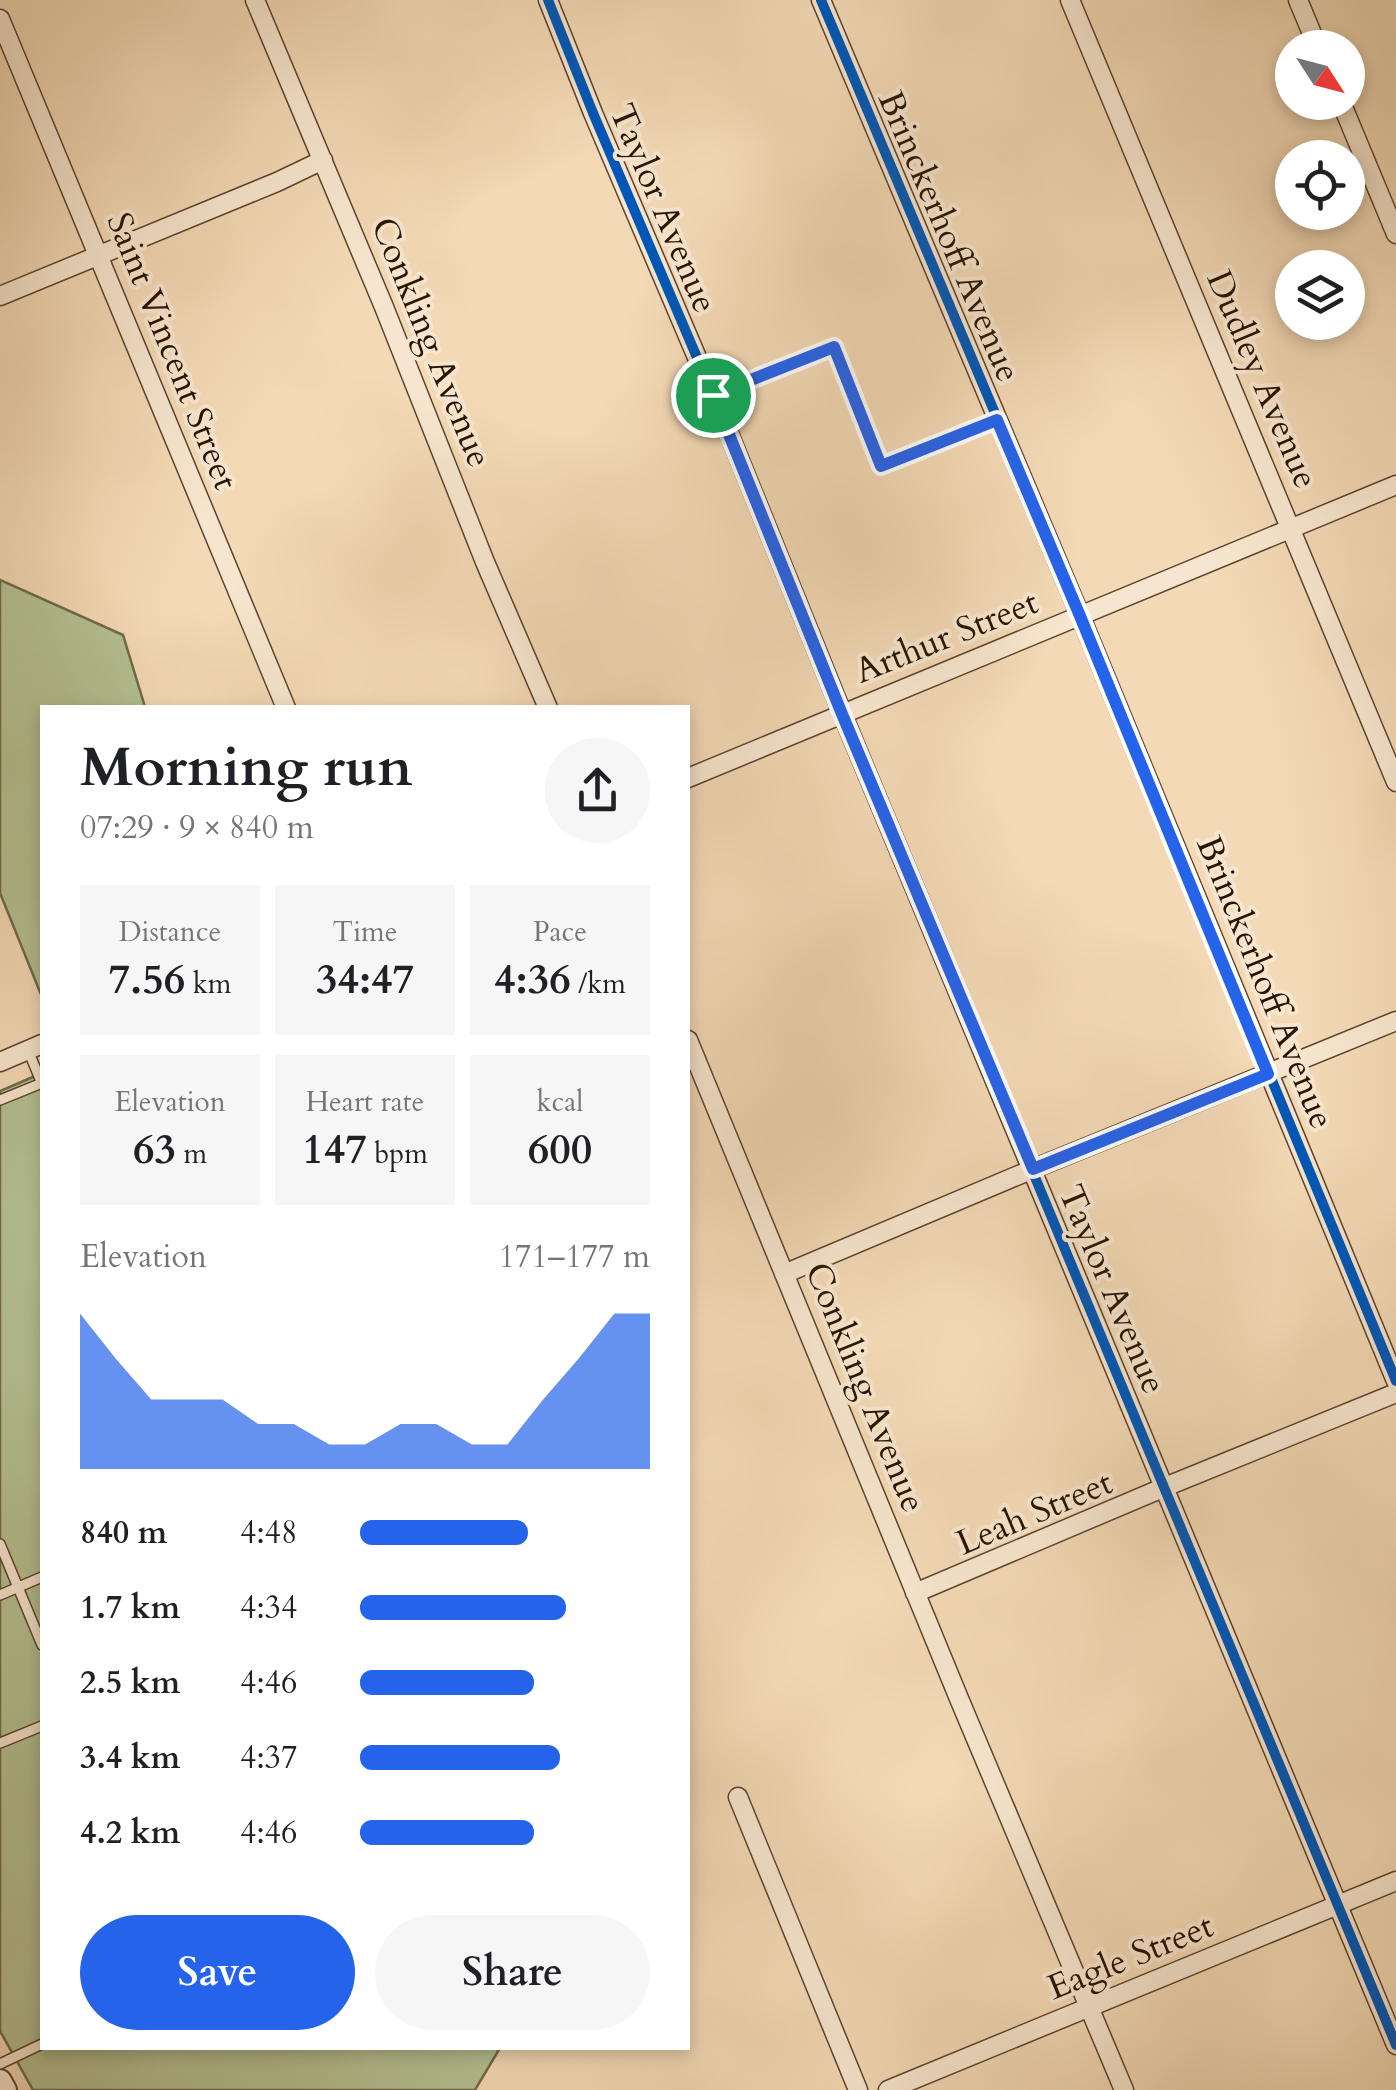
<!DOCTYPE html>
<meta charset="utf-8">
<style>
body{margin:0;font-family:Cardo,serif;background:#f6f6f6;color:#202124;height:100vh;display:flex;flex-direction:column;font-size:38px;white-space:nowrap}
*{box-sizing:border-box;margin:0}
p{font-size:32px;color:#757577}
.icon{flex:none;width:55px;height:55px;fill:none;stroke:currentColor;stroke-width:2;stroke-linecap:round;stroke-linejoin:round}
.map{position:relative;flex:1;overflow:hidden}
.sheet{position:absolute;left:40px;top:705px;width:650px;height:1345px;display:flex;flex-direction:column;background:#fff;border-radius:0px;box-shadow:0 5px 15px #0003}
.sheet>*{flex:none}
.needle{width:65px;rotate:126deg}
.fabs{position:absolute;left:1275px;top:30px;display:grid;gap:20px}
.fabs a{display:grid;place-items:center;width:90px;height:90px;border-radius:50%;background:#fff;box-shadow:0 5px 15px #0003;font-size:50px}
.pin{position:absolute;display:grid;place-items:center;width:85px;height:85px;color:#fff;margin:-42px;border:5px solid #fff;border-radius:50%;box-shadow:0 2px 10px #0007}
.round{display:grid;place-items:center;flex:none;width:105px;height:105px;border-radius:52px;background:#f6f6f6}
.headline{display:flex;align-items:center;justify-content:space-between;height:170px;padding:0 40px}
h1{font-size:55px;font-weight:700;line-height:75px}
.stats{display:grid;grid-template-columns:repeat(3,1fr);gap:15px;height:170px;padding:10px 40px}
.stats div{display:grid;align-content:center;border-radius:0px;background:#f6f6f6;text-align:center}
.stats b{font-size:42px;font-weight:700}
.stats small{font-size:28px;font-weight:400}
.stats p{font-size:28px}
.chart{height:280px;padding:20px 40px}
.chart p{display:flex;justify-content:space-between}
.chart svg{width:100%;height:180px;margin-top:10px;fill:#2563eb;opacity:.7}
.cta{display:flex;gap:20px;margin-top:auto;padding:20px 40px}
.cta a{flex:1;height:115px;border-radius:60px;background:#2563eb;color:#fff;font-size:40px;font-weight:700;line-height:115px;text-align:center}
.cta a+a{background:#f6f6f6;color:#202124}
ul{padding:0 40px;list-style:none;font-size:32px}
li{display:grid;grid-template-columns:160px 120px 1fr;align-items:center;height:75px}
li i{height:25px;border-radius:12px;background:#2563eb}
.map>svg:first-child{display:block}
.green{fill:#b4c092;stroke:#6e6a4a;stroke-width:2.5}
.lines{fill:none;stroke-linecap:round;stroke-linejoin:round}
.service-casing{stroke:#5c442e;stroke-width:12}
.minor-casing{stroke:#5c442e;stroke-width:21}
.tertiary-casing{stroke:#5c442e;stroke-width:26}
.service{stroke:#f7e6cf;stroke-width:9}
.minor{stroke:#f7e6cf;stroke-width:18}
.tertiary{stroke:#f7e6cf;stroke-width:22}
.cycleway-casing{stroke:#f7e6cf;stroke-width:16}
.cycleway{stroke:#0057b8;stroke-width:10}
.route-casing{stroke:#fff;stroke-width:20}
.route{stroke:#2563eb;stroke-width:12}
.labels{text-anchor:middle;stroke-width:8;stroke-linejoin:round;paint-order:stroke}
.street-label{font-size:35px;fill:#291301;stroke:#f7e6cf}
</style>
<div class="map">
<svg width="1396" height="2090" viewBox="0 0 1396 2090">
<rect width="100%" height="100%" fill="#f3d9b5"/>
<filter id="stains"><feTurbulence type="fractalNoise" baseFrequency=".002" numOctaves="4"/><feColorMatrix values="0 0 0 0 .2 0 0 0 0 .09 0 0 0 0 .02 0 0 0 .5 -.17"/></filter>
<radialGradient id="worn" r=".72"><stop offset=".6" stop-color="#630" stop-opacity="0"/><stop offset="1" stop-color="#630" stop-opacity=".3"/></radialGradient>
<path class="green" d="M0,580l123,55 22,72 -103,1v289l-42,-104z
M42,1073v975h458l-25,42h-442l-33,-59v-940z"/>
<g class="lines">
<g class="service-casing">
<path id="service" d="M714,395l120,-48 47,119 116,-47
M28,1050l14,34
M0,1100l42,-17
M0,1544l42,101
M0,1595l42,-18
M0,1743l42,-17
M0,2064l42,-20"/>
</g>
<g class="minor-casing">
<path id="minor" d="M255,0l129,307 101,255 63,146
M548,0l45,113 131,308 127,314 545,1310
M821,0l259,615 316,766
M1070,0l326,782
M1298,0l20,48
M0,19l286,689
M1341,102l55,132
M0,296l277,-114 46,-22
M688,778l708,-293
M688,1040l272,661 164,389
M0,1062l42,-18
M784,1274l249,-105 363,-148
M915,1593l250,-106 231,-94
M738,1797l120,293
M888,2090l508,-209"/>
</g>
<g class="tertiary-casing">
<path id="tertiary" d="M0,2081l5,9"/>
</g>
<use href="#service" class="service"/>
<use href="#minor" class="minor"/>
<use href="#tertiary" class="tertiary"/>
<g class="cycleway-casing">
<path id="cycleway" d="M548,0l45,113 131,308 127,314 545,1310
M821,0l259,615 316,766"/>
</g>
<use href="#cycleway" class="cycleway"/>
</g>
<g class="lines">
<g class="route-casing">
<path id="route" d="M834,347l47,119 116,-46 83,196 188,458 -235,95 -191,-455 -129,-319z"/>
</g>
<use href="#route" class="route"/>
</g>
<g class="labels">
<g class="street-label">
<text transform="translate(664 208) rotate(67)" y="12">Taylor Avenue</text>
<text transform="translate(950 236) rotate(67)" y="12">Brinckerhoff Avenue</text>
<text transform="translate(432 342) rotate(68)" y="12">Conkling Avenue</text>
<text transform="translate(173 351) rotate(68)" y="12">Saint Vincent Street</text>
<text transform="translate(1263 379) rotate(67)" y="12">Dudley Avenue</text>
<text transform="translate(946 636) rotate(-22)" y="12">Arthur Street</text>
<text transform="translate(1266 982) rotate(68)" y="12">Brinckerhoff Avenue</text>
<text transform="translate(1113 1289) rotate(67)" y="12">Taylor Avenue</text>
<text transform="translate(866 1387) rotate(68)" y="12">Conkling Avenue</text>
<text transform="translate(1034 1512) rotate(-23)" y="12">Leah Street</text>
<text transform="translate(1130 1956) rotate(-22)" y="12">Eagle Street</text>
</g>
</g>
<rect width="100%" height="100%" filter="url(#stains)"/>
<rect width="100%" height="100%" fill="url(#worn)"/>
</svg>
<div class="fabs">
<a><svg class="needle" viewBox="-14 -14 28 28"><path d="M0-13l5 13h-10z" fill="#e53935"/><path d="M0 13l5-13h-10z" fill="#757577"/></svg></a>
<a><svg class="icon" aria-label="locate" viewBox="0 0 24 24"><circle cx="12" cy="12" r="6"/><path d="M12 2v4M12 18v4M2 12h4M18 12h4"/></svg></a>
<a><svg class="icon" aria-label="layers" viewBox="0 0 24 24"><path d="M12 4l9 5-9 5-9-5zM3 14l9 5 9-5"/></svg></a>
</div>
<div class="pin" style="left:713px;top:395px;background:#1e9e55"><svg class="icon" aria-label="arrive" viewBox="0 0 24 24"><path d="M6 21V4h12l-3 4 3 4H6"/></svg></div>
<section class="sheet">
<div class="headline"><div><h1>Morning run</h1><p>07:29 · 9 × 840 m</p></div><a class="round"><svg class="icon" aria-label="share" viewBox="0 0 24 24"><path d="M12 15V3M7 8l5-5 5 5M5 13v7h14v-7"/></svg></a></div>
<div class="stats">
<div><p>Distance</p><b>7.56<small> km</small></b></div>
<div><p>Time</p><b>34:47</b></div>
<div><p>Pace</p><b>4:36<small> /km</small></b></div>
</div>
<div class="stats">
<div><p>Elevation</p><b>63<small> m</small></b></div>
<div><p>Heart rate</p><b>147<small> bpm</small></b></div>
<div><p>kcal</p><b>600</b></div>
</div>
<div class="chart"><p><span>Elevation</span>171–177 m</p>
<svg viewBox="0 0 160 44" preserveAspectRatio="none"><path d="M0 44V6L10 17L20 27L30 27L40 27L50 33L60 33L70 38L80 38L90 33L100 33L110 38L120 38L130 27L140 17L150 6L160 6V44z"/></svg>
</div>
<ul>
<li><b>840 m</b>4:48<i style="width:58%"></i></li>
<li><b>1.7 km</b>4:34<i style="width:71%"></i></li>
<li><b>2.5 km</b>4:46<i style="width:60%"></i></li>
<li><b>3.4 km</b>4:37<i style="width:69%"></i></li>
<li><b>4.2 km</b>4:46<i style="width:60%"></i></li>
</ul>
<div class="cta"><a>Save</a><a>Share</a></div>
</section>
</div>
